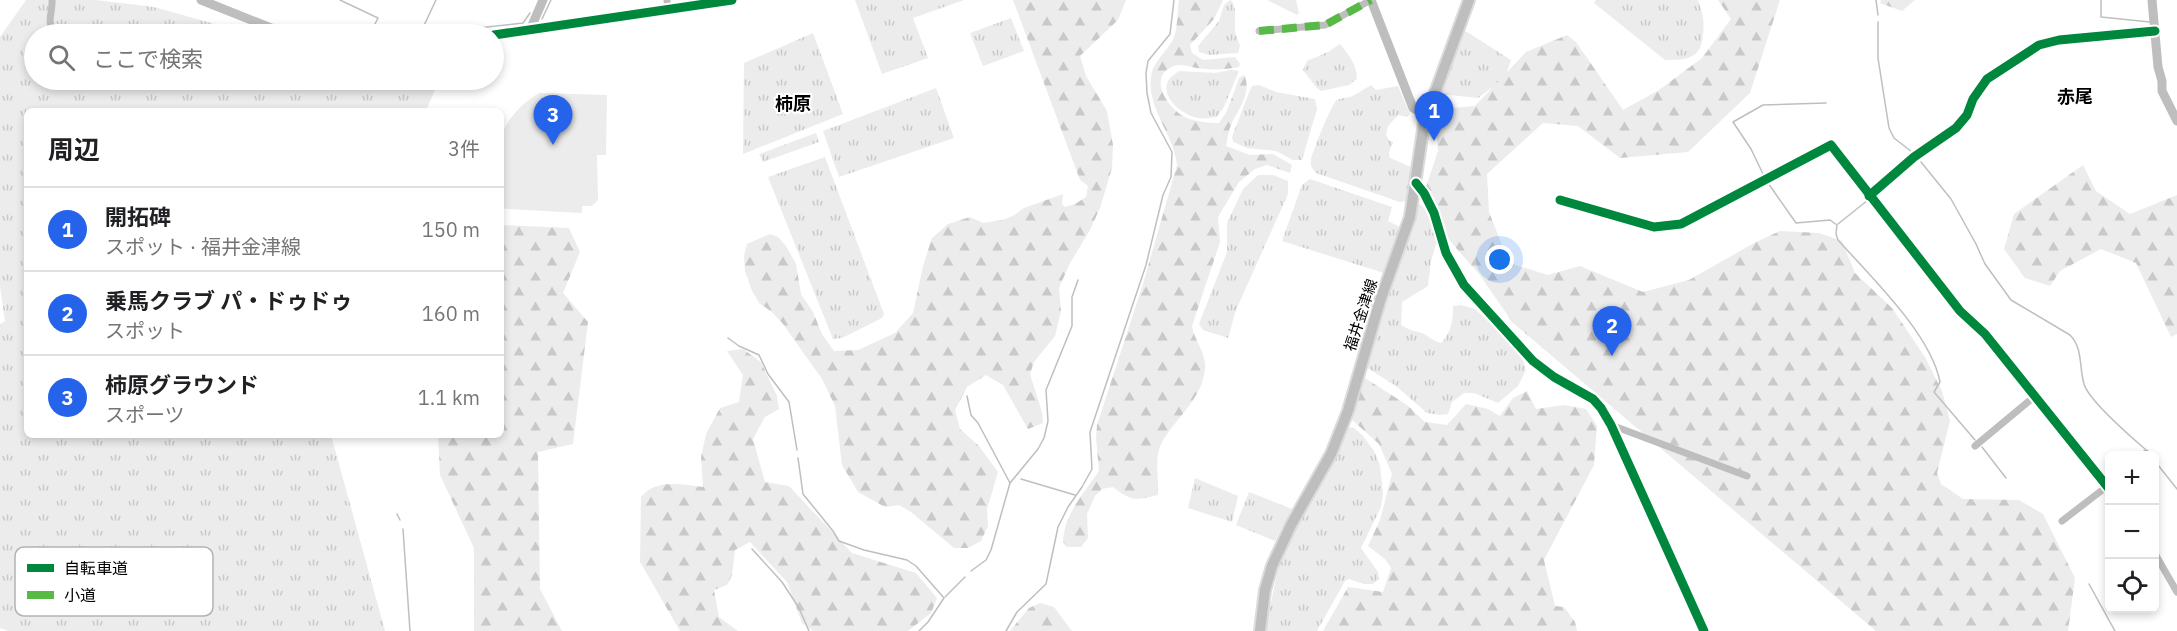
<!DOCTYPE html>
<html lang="ja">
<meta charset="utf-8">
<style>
body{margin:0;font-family:"IBM Plex Sans","Noto Sans JP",sans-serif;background:#f2f2f2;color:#202124}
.controls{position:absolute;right:18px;bottom:18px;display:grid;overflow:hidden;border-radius:9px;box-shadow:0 3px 9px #0003}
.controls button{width:54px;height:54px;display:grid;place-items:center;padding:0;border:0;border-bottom:2px solid #e0e0e0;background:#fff;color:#202124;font:30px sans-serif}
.you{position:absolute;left:1500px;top:260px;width:21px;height:21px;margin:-15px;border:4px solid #fff;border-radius:50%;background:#1a73e8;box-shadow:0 0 0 9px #1a73e833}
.badge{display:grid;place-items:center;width:39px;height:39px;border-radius:50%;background:#2563eb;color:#fff;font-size:20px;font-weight:700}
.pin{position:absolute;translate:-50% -50px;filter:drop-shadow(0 2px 3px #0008)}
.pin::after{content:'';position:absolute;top:32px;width:21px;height:18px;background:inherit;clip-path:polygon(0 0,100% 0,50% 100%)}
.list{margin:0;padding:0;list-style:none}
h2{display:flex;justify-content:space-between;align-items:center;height:78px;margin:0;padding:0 24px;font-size:26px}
h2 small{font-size:20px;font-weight:400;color:#757577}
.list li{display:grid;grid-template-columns:39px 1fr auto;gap:18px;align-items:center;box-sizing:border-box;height:84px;padding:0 24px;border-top:2px solid #e0e0e0}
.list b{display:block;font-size:22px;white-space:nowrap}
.list p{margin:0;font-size:20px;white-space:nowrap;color:#757577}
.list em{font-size:20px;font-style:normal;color:#757577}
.icon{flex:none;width:33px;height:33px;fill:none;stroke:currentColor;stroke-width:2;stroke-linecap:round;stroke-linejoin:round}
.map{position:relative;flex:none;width:2177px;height:631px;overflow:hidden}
.search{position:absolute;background:#fff;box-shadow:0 3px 9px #0003;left:24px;top:24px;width:480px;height:66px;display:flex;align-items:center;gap:15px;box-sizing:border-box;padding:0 21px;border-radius:33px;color:#757577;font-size:22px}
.panel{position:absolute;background:#fff;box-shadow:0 3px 9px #0003;left:24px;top:108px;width:480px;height:330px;border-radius:9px}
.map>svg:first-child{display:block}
.grass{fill:url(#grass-tufts)}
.forest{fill:url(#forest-firs)}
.garden{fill:#ececec}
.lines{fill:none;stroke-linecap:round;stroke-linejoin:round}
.stream{stroke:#bfbfbf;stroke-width:1.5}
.primary-casing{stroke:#dbdbdb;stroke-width:14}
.minor{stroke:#bebebe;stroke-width:7}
.tertiary{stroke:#bebebe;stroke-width:9}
.primary{stroke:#bebebe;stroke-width:10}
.quiet{stroke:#58b947;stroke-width:8;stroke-dasharray:15 8;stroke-linecap:butt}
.cycleway-casing{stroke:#fff;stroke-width:13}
.cycleway{stroke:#00873e;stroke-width:9}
.labels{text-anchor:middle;stroke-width:4.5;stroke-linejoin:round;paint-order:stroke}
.street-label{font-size:15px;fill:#000;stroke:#fff}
.quarter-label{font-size:18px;font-weight:bold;fill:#000;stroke:#fff}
.key{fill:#fff;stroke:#b2b2b2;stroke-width:1.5}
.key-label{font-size:16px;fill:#000}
</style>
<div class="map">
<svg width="2177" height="631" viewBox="0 0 2177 631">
<defs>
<pattern id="grass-tufts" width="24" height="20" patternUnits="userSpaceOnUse" patternTransform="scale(1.5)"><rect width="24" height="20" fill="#ececec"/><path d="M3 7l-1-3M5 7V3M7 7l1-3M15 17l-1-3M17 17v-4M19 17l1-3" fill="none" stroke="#c9c9c9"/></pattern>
<pattern id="forest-firs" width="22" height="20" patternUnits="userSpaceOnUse" patternTransform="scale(1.5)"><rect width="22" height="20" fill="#ececec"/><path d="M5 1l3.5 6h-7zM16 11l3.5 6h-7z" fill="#c9c9c9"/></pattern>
</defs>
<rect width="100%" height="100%" fill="#fff"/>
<g class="grass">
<polygon points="26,0 96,0 154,7 251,34 34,34 34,80 439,80 426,111 27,111 27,435 331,435 385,631 8,631 0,628 0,324 5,321 0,287 0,37"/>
<polygon points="855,0 964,0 913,18 928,58 882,74"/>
<polygon points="1230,0 1232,1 1235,9 1235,32 1240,46 1238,53 1209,55 1199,52 1198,46 1219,21 1224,5"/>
<polygon points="1267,0 1296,0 1299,13 1297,15"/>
<path d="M1596,0H1698C1704,18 1705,23 1702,41C1699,60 1682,60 1665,60L1594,3Z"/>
<polygon points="1011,18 1024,51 983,66 970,33"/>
<polygon points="1464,32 1467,32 1511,60 1505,78 1478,98 1440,94"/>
<polygon points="813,33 843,114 743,154 744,63"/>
<path d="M1340,44C1349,55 1357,65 1357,79L1349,85L1321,91L1316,87L1303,70L1307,61L1328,52Z"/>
<path d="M1231,70L1239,71L1224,107L1217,117C1210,118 1204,119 1198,118C1183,115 1160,98 1168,81C1170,77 1175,74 1179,71L1215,73Z"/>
<polygon points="1259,85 1276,92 1315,99 1317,109 1302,160 1293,160 1276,151 1247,148 1233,142 1232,137 1250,90 1252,86"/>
<path d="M1371,85L1376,90L1398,86L1410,114L1407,117L1398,115L1388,126L1386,135L1389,140L1393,142L1389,153L1390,158L1411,167L1407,201L1400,202L1316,173C1312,168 1310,166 1311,160C1312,152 1332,103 1337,100C1341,98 1346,98 1350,97C1357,94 1364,89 1371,85Z"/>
<polygon points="936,88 954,138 839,177 823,131"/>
<polygon points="816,133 819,142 763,162 759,154"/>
<polygon points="825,157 884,314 882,318 842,338 833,339 768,177"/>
<polygon points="1258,175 1273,175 1288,181 1288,194 1236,310 1228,338 1203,330 1199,324 1227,252 1227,223 1243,189"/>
<polygon points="1310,179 1392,207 1388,221 1400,227 1384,273 1282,241 1302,185"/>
<path d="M1420,204L1430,214L1437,241L1431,261L1428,286L1402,302L1401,325C1412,332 1415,330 1424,334C1430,337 1433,341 1441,343C1451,333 1453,321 1453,306L1461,305L1475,309L1505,337L1523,360L1526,370L1518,386L1498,403L1474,393H1464L1452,402L1448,414L1440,415L1427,413L1396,386L1366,367L1378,322L1416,207Z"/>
<polygon points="1348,427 1354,428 1363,436 1374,451 1380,465 1383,494 1381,507 1361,548 1378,572 1379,579 1373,584 1364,584 1349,579 1345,581 1317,631 1265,631 1280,560 1293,530 1338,453"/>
<polygon points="1195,478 1238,496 1232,522 1188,508"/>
<polygon points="1249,492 1292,509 1275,541 1236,525"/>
</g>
<g class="forest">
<polygon points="1013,0 1126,0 1118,20 1080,56 1086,76 1107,111 1113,145 1112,168 1100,208 1090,230 1070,263 1059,288 1061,311 1055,336 1034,362 1030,374 1042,412 1043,423 1028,429 1003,385 986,375 967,387 955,410 960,429 979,446 998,472 987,509 988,526 981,541 968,548 954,548 911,512 899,505 885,507 858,492 842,465 835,406 822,379 783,324 772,312 759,303 751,288 745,271 744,256 747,244 770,234 778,237 786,246 796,264 801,294 813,312 822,334 834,351 858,350 895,333 913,313 923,266 932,238 948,224 970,217 983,223 1002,220 1013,216 1024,208 1063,194 1062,204 1065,207 1075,204 1086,197 1088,186 1080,180"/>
<path d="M1179,0H1223L1214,19L1190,45L1192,53L1203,60L1235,57L1240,64L1239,67C1225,70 1211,70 1197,68C1190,67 1181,63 1174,66C1146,76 1168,110 1187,118C1197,122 1209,123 1219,123L1227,111L1239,78L1244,75C1254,94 1233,115 1229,131C1228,136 1227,141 1226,146L1250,155L1273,154L1292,165L1290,173L1267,165L1255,169L1239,182L1218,217L1220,242L1192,326C1194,340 1207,354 1205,369C1202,400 1175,418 1161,444C1154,459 1159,479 1158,495C1135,501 1131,501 1113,487L1102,489L1095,496L1087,514L1088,538L1081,547H1067L1063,542C1064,514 1084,493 1099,471L1096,438L1097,425L1143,284L1177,165C1174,134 1147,110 1151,77C1153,60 1168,52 1174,37C1178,26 1177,11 1179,0Z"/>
<polygon points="1718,0 1780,0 1750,93 1688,152 1620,158 1578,126 1543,123 1487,174 1489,212 1509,263 1548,275 1580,266 1643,292 1689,280 1756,242 1780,231 1819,233 1842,241 1855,273 1892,308 1925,357 1942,391 1950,421 1937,473 1941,484 1963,499 2019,500 2043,514 2075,578 2068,631 1876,631 1513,323 1479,274 1449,240 1443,219 1426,187 1438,151 1436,128 1442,109 1475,106 1526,52 1567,35 1576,42 1623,110 1659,90 1702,58 1731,19"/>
<polygon points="1881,0 1915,0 1902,11 1880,3"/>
<polygon points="2083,165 2096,191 2130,214 2177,195 2177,334 2171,337 2136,263 2101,249 2060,271 2050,286 2025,278 2004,249 2014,214"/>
<polygon points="501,225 569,228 580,252 563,293 588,322 573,444 538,452 540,589 562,631 474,631 474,548 440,475 438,435 501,435"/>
<path d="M743,349L761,362L777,396L779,409L765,417L753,439L765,482L789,486L852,553L916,573L937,598L931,613L908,631H813L802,623L787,582L750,542L735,550L732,575L727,585L714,590L719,617L738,631H680L640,562L641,497C657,478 681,485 703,487L701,457L706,434L720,408L739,402L743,375L727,351Z"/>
<polygon points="1365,378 1407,405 1425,422 1447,425 1466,404 1488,409 1500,416 1513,398 1527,391 1536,409 1564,405 1586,409 1597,426 1594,465 1544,560 1555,606 1564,607 1575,622 1577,631 1323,631 1348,587 1383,592 1391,568 1385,559 1368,546 1380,520 1392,474 1379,444 1351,419"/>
<polygon points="1040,603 1054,607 1072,631 1010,631 1029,608"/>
</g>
<path class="garden" d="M539,93L607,95L606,155H597L598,200L592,206H582V213L506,209L501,207C501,191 498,148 502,135C507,118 524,102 539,93Z"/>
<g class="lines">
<g class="stream">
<polyline points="340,0 378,18 370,34"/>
<polyline points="1876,0 1878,15"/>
<polyline points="2101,0 2101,17 2150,22"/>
<polyline points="542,19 551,0"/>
<polyline points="1878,22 1878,58 1889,128 1894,138 1912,152"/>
<polyline points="420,34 436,0"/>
<polyline points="422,34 523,23 530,13"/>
<path d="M1921,162L1951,199L1976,244L1985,264L2011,300L2070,335C2083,348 2079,367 2084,384C2089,401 2130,436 2145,449"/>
<polyline points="1764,176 1751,149 1733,122 1763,105 1826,103"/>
<path d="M1768,183L1796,223L1830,220L1837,225L1836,234L1838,240C1870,276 1931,334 1940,382L1934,392L1975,440"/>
<polyline points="1838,224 1868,200"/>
<polyline points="728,338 739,346 759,355 768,374 789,402 797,450"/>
<polyline points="967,396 971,415 978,423 1010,483 991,550 986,560 971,571"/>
<polyline points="1982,447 2006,478"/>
<polyline points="2150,455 2151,456"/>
<polyline points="798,458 803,494 833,531 839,541 864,550 907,560 916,566 944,598 928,622 919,631"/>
<polyline points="2154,460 2177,489"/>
<polyline points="1021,479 1075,495"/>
<polyline points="1010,483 1038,449 1044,438 1048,421 1046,390 1072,326 1072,297 1078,280"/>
<polyline points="397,514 400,520"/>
<polyline points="403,529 410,631"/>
<polyline points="752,549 782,582 799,608 809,631"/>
<polyline points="2089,584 2115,631"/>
<polyline points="945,597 965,577"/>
<polyline points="1006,631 1017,612 1046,584 1058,527 1068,507 1082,487 1092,469 1090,432 1146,265 1163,195 1171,177 1172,152 1151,113 1147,93 1146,73 1148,61 1170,34 1174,0"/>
</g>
<defs>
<polyline id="primary" points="1260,631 1265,590 1272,566 1291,525 1331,454 1348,411 1380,301 1410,217 1424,123 1469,0"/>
</defs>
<use href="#primary" class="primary-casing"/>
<g class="minor">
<path d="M52,0C53,15 44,23 58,34"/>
<polyline points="667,0 668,9"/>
<polyline points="1259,31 1325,25 1371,0"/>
<polyline points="1416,183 1424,193 1434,213 1446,253 1464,285 1533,361 1554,377 1593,399 1601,408 1611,425 1704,631"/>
<polyline points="1869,196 1914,157 1956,128 1967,115 1973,99 1987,79 2039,45 2059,40 2155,31"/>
<polyline points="1560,200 1654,227 1681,224 1831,145 1960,311 1985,334 2110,490"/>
<polyline points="1611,425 1747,476"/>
<polyline points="1975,446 2035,396"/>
<polyline points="2143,456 2146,453"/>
<polyline points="2062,521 2110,484"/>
<polyline points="2154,552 2177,592"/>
</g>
<g class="tertiary">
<polyline points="201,0 286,34"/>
<polyline points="1371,0 1413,108 1426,115"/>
<polyline points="2152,0 2158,67 2162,81 2162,91 2177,121"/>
<polyline points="530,30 543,0"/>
<polyline points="494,35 732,0"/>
</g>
<use href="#primary" class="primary"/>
<polyline class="quiet" points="1259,31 1325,25 1371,0"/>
<defs>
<g id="cycleway">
<polyline points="494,35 732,0"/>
<polyline points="1416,183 1424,193 1434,213 1446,253 1464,285 1533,361 1554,377 1593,399 1601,408 1611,425 1704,631"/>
<polyline points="1869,196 1914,157 1956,128 1967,115 1973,99 1987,79 2039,45 2059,40 2155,31"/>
<polyline points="1560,200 1654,227 1681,224 1831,145 1960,311 1985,334 2110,490"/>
</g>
</defs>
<use href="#cycleway" class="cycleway-casing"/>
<use href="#cycleway" class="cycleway"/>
</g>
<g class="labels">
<g class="street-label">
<text transform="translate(1361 315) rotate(-72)" y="5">福井金津線</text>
</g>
<g class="quarter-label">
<text x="2075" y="103">赤尾</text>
<text x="793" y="110">柿原</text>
</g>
</g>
<rect x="15" y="547" width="198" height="69" rx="9" class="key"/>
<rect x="27" y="564" width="27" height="8" fill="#00873e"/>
<rect x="27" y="591" width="27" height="8" fill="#58b947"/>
<g class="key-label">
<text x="64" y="574">自転車道</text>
<text x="64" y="601">小道</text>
</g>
</svg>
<div class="controls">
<button>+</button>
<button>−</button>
<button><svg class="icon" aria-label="locate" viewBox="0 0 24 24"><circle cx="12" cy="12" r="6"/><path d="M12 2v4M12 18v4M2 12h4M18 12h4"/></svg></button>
</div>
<div class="you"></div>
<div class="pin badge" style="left:1434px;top:141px">1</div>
<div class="pin badge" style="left:1612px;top:356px">2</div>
<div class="pin badge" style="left:553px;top:145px">3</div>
<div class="search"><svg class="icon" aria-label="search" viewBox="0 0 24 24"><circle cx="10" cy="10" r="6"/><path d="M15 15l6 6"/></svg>ここで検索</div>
<section class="panel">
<h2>周辺<small>3件</small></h2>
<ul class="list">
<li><span class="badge">1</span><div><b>開拓碑</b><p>スポット · 福井金津線</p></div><em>150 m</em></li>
<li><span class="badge">2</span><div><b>乗馬クラブ パ・ドゥドゥ</b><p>スポット</p></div><em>160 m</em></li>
<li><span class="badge">3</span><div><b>柿原グラウンド</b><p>スポーツ</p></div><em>1.1 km</em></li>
</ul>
</section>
</div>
